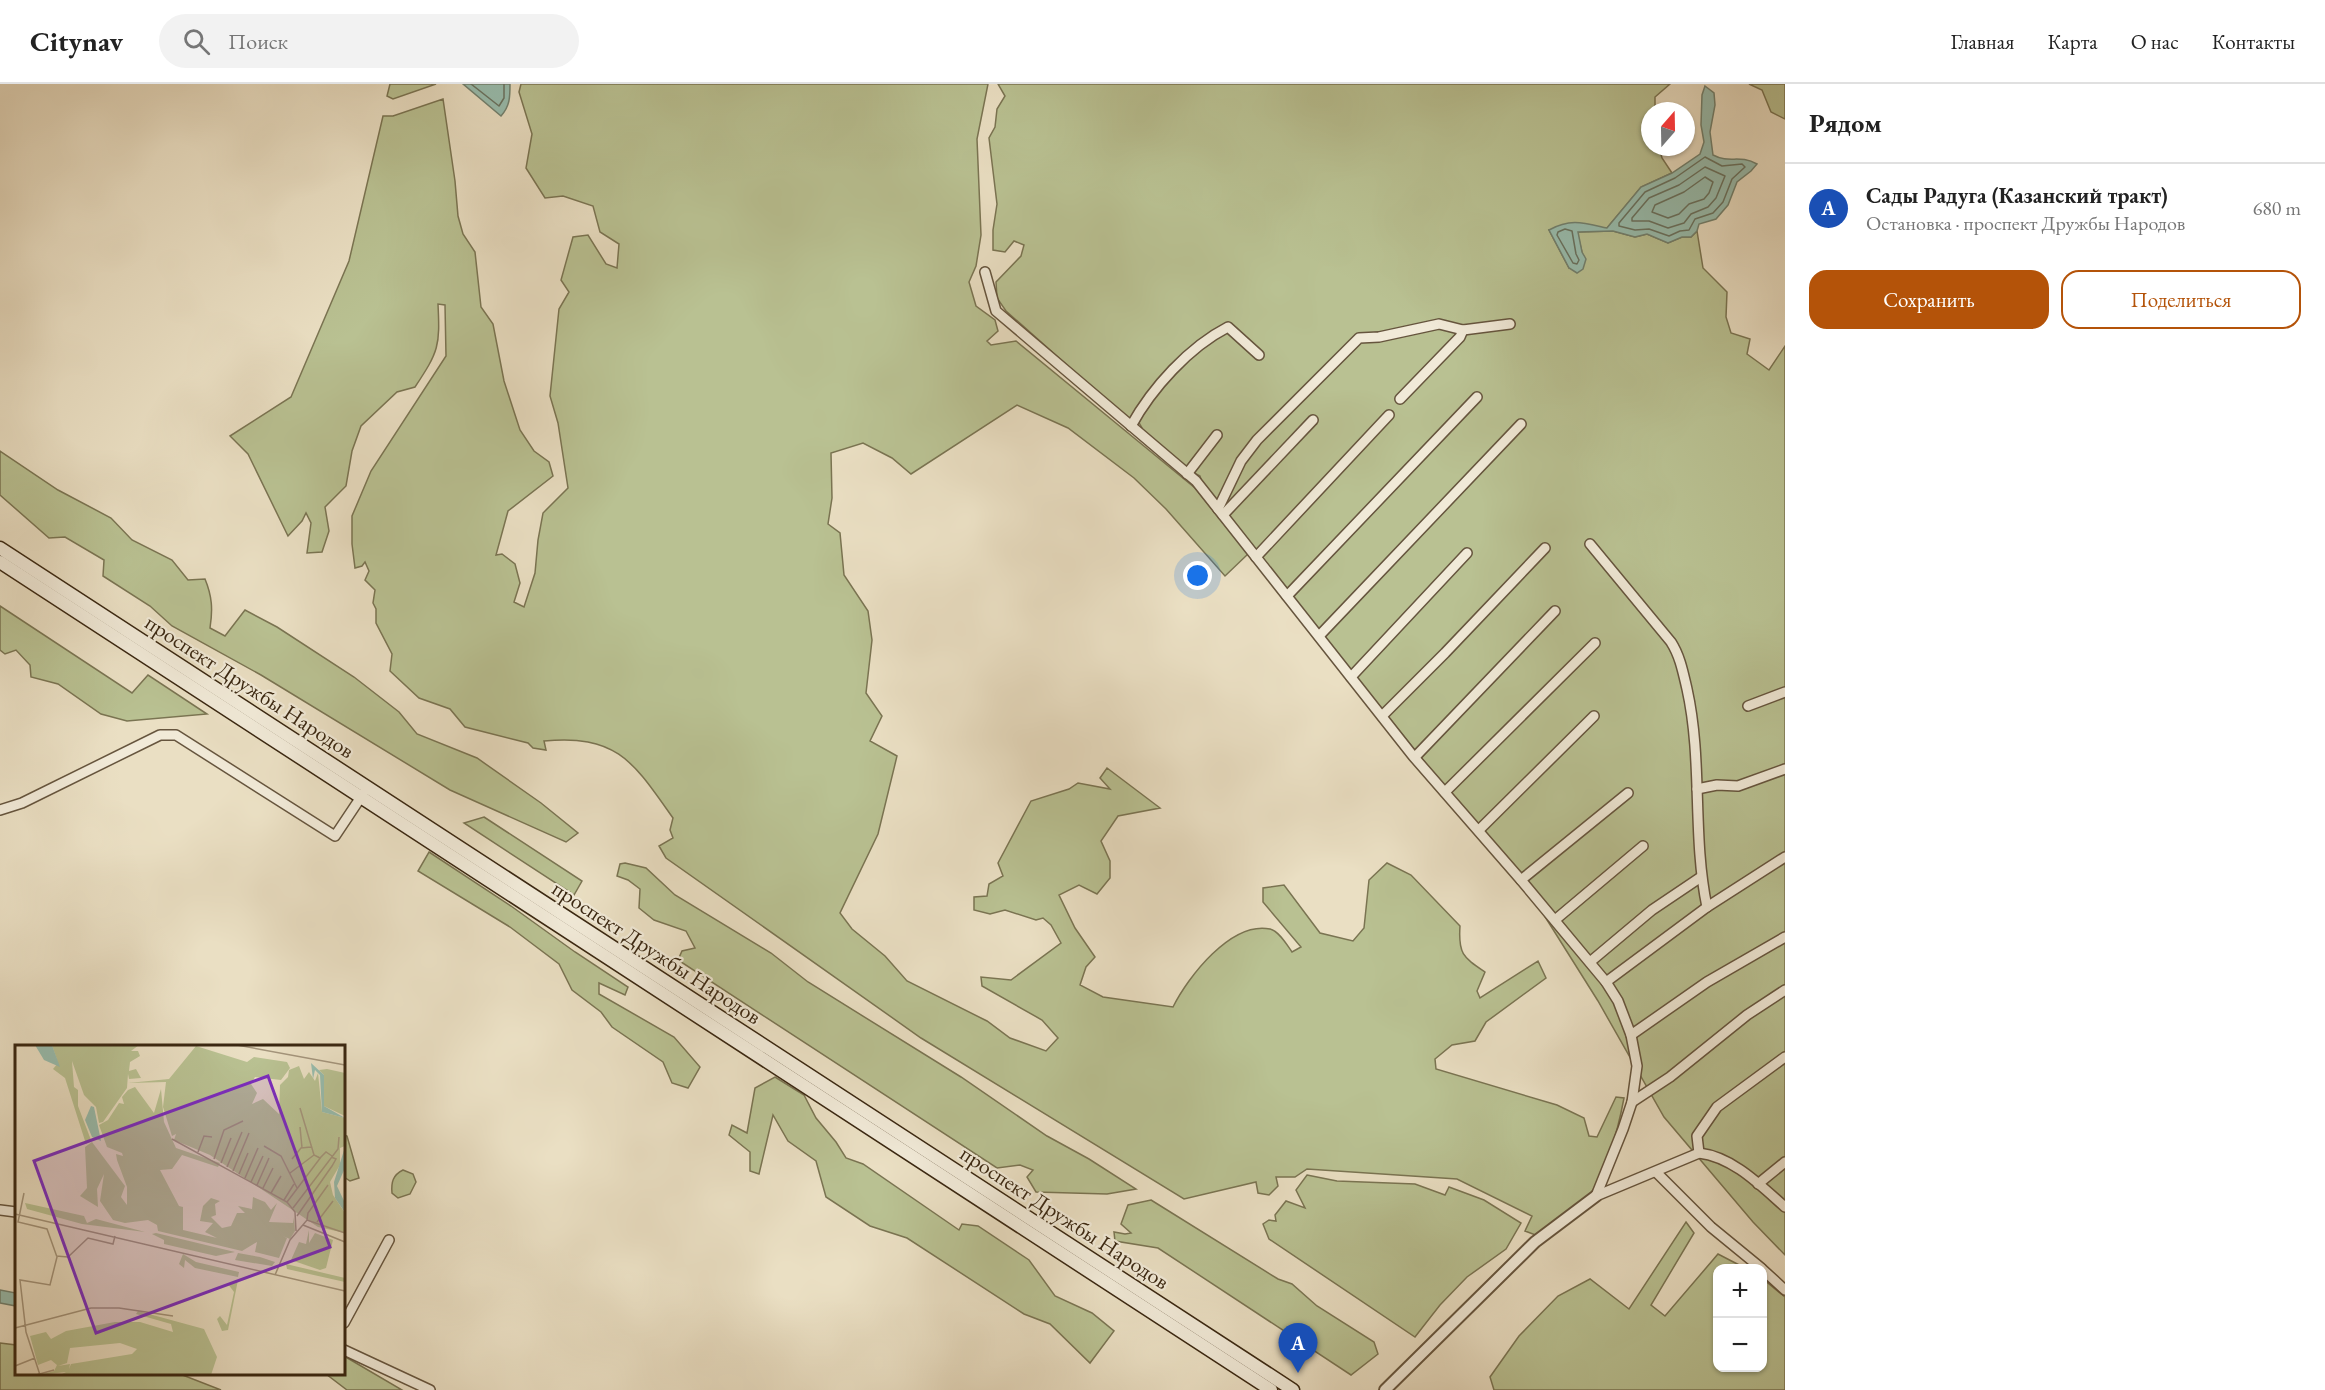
<!DOCTYPE html>
<html lang="ru">
<meta charset="utf-8">
<style>
body{margin:0;font-family:"EB Garamond",serif;background:#f2f2f2;color:#222}
.controls{position:absolute;right:18px;bottom:18px;display:grid;overflow:hidden;border-radius:12px;box-shadow:0 2px 4px #0004}
.controls button{width:54px;height:54px;display:grid;place-items:center;padding:0;border:0;border-bottom:2px solid #e0e0e0;background:#fff;color:#222;font:30px sans-serif}
.compass{position:absolute;left:1641px;top:18px;width:54px;height:54px;border-radius:50%;background:#fff;box-shadow:0 2px 4px #0004;rotate:20deg}
.you{position:absolute;left:1198px;top:492px;width:21px;height:21px;margin:-15px;border:4px solid #fff;border-radius:50%;background:#1a73e8;box-shadow:0 0 0 9px #1a73e833}
.badge{display:grid;place-items:center;width:39px;height:39px;border-radius:50%;background:#b45309;color:#fff;font-size:20px;font-weight:700}
.pin{position:absolute;translate:-50% -50px;filter:drop-shadow(0 2px 3px #0008)}
.pin::after{content:'';position:absolute;top:32px;width:21px;height:18px;background:inherit;clip-path:polygon(0 0,100% 0,50% 100%)}
.list{margin:0;padding:0;list-style:none}
h2{display:flex;justify-content:space-between;align-items:center;height:78px;margin:0;padding:0 24px;font-size:26px}
h2 small{font-size:20px;font-weight:400;color:#767676}
.list li{display:grid;grid-template-columns:39px 1fr auto;gap:18px;align-items:center;box-sizing:border-box;height:90px;padding:0 24px;border-top:2px solid #e0e0e0}
.list b{display:block;font-size:22px;white-space:nowrap}
.list p{margin:0;font-size:20px;white-space:nowrap;color:#767676}
.list em{font-size:20px;font-style:normal;color:#767676}
.actions{display:flex;gap:12px;padding:18px 24px}
.actions a{flex:1;padding:14px 0;border:2px solid #b45309;border-radius:18px;text-align:center;font-size:21px;color:#b45309}
.actions .main{background:#b45309;color:#fff}
.icon{flex:none;width:33px;height:33px;fill:none;stroke:currentColor;stroke-width:2;stroke-linecap:round;stroke-linejoin:round}
.map{position:relative;flex:none;width:1785px;height:1306px;overflow:hidden}
header{display:flex;align-items:center;gap:36px;box-sizing:border-box;height:84px;padding:0 30px;background:#fff;border-bottom:2px solid #e0e0e0}
header strong{font-size:28px}
nav{display:flex;gap:33px;margin-inline-start:auto;font-size:21px}
.search{width:420px;height:54px;background:#f2f2f2;display:flex;align-items:center;gap:15px;box-sizing:border-box;padding:0 21px;border-radius:33px;color:#767676;font-size:22px}
main{display:flex}
aside{flex:1;background:#fff}
.map>svg:first-child{display:block}
.green{fill:#b9c192;stroke:#7a7452;stroke-width:1.5}
.water{fill:#98bdae;stroke:#72816f;stroke-width:1.5}
.lines{fill:none;stroke-linecap:round;stroke-linejoin:round}
.shore{stroke:#697260;stroke-width:1.5}
.minor-casing{stroke:#66553e;stroke-width:12}
.tertiary-casing{stroke:#66553e;stroke-width:14}
.secondary-casing{stroke:#3a2711;stroke-width:15}
.minor{stroke:#f1ead8;stroke-width:9}
.tertiary{stroke:#f1ead8;stroke-width:10}
.secondary{stroke:#f1ead8;stroke-width:12}
.labels{text-anchor:middle;stroke-width:4.5;stroke-linejoin:round;paint-order:stroke}
.street-label{font-size:22px;fill:#3a2711;stroke:#f1ead8}
.inset-road{fill:none;stroke:#a4957c;stroke-width:1.5}
.view{fill:#7b2cbf;fill-opacity:0.15;stroke:#7b2cbf;stroke-width:3}
.inset-edge{fill:none;stroke:#3a2711;stroke-width:3}
</style>
<header>
<strong>Citynav</strong>
<div class="search"><svg class="icon" aria-label="search" viewBox="0 0 24 24"><circle cx="10" cy="10" r="6"/><path d="M15 15l6 6"/></svg>Поиск</div>
<nav><a>Главная</a><a>Карта</a><a>О нас</a><a>Контакты</a></nav>
</header>
<main>
<div class="map">
<svg width="1785" height="1306" viewBox="0 0 1785 1306">
<rect width="100%" height="100%" fill="#eadfc3"/>
<filter id="stains"><feTurbulence type="fractalNoise" baseFrequency=".00333" numOctaves="4"/><feColorMatrix values="0 0 0 0 .2 0 0 0 0 .09 0 0 0 0 .02 0 0 0 .5 -.17"/></filter>
<radialGradient id="worn" r=".72"><stop offset=".6" stop-color="#630" stop-opacity="0"/><stop offset="1" stop-color="#630" stop-opacity=".3"/></radialGradient>
<g class="green">
<polygon points="390,0 436,0 393,15 387,12"/>
<path d="M521,0H988L977,55L981,151L976,182L969,198L976,222L995,236L998,247L987,257L991,261L1016,257L1195,404L1248,470L1225,492L1166,425L1134,394L1068,344L1017,321L911,390L892,374L863,359L831,369L832,414L828,440L840,449L844,491L868,527L872,556L866,609L882,632L870,657L897,672L878,750L840,829L852,845L885,872L907,897L987,937L1010,954L1046,967L1058,954L1042,936L982,902L981,893L1011,896L1061,859L1051,841L1043,834L1036,836L1005,826L990,830L974,826V813L987,812L989,800L1003,792L998,779L1031,717L1069,705L1078,699L1110,705L1100,694L1107,684L1160,724L1118,732L1101,757L1110,777V794L1097,810L1079,801L1059,811L1075,844L1095,873L1086,883L1080,901L1103,913L1173,923C1188,893 1231,837 1270,845C1279,847 1287,861 1292,868L1301,863L1263,818V804L1284,801L1320,849L1353,857L1364,844L1369,796L1387,779L1411,791L1460,842C1458,870 1463,873 1485,888L1477,907L1480,914L1538,877L1546,894L1486,938L1475,957L1452,961L1435,975L1436,985L1557,1021L1584,1034L1589,1052L1597,1053L1616,1013L1624,1014C1618,1046 1608,1083 1590,1111C1582,1123 1551,1142 1538,1152L1525,1147L1532,1132L1457,1095L1307,1085L1295,1093H1276L1278,1102L1269,1111L1258,1109L1256,1098L1184,1115L921,954L666,774L659,762L673,754L670,746L673,734C634,679 618,650 544,657L546,666L533,664L528,659L465,643L450,625L419,614L390,587L392,570L376,539V525L373,519L375,506L365,496L369,487L365,478L362,482L355,484L352,460V432L371,387L446,272L445,221L438,220C440,262 439,267 415,303L397,308L361,342L352,367L346,402L325,423L329,447L322,468L307,469L311,439L306,429L302,437L288,452L248,370L230,352L291,313L349,177L383,32H393L443,15L455,97L458,132L463,150L475,168L481,223L493,240L504,297L520,346L534,367L549,378L553,392L508,427L496,471L502,470L515,480L520,499L514,518L524,523L535,489L538,456L543,429L568,404L558,339L550,312L559,225L569,208L561,196L573,153L588,151L606,180L617,184L619,160L600,148L593,122L563,112L545,114L526,84L532,50L519,8Z"/>
<polygon points="998,0 1670,0 1655,13 1655,27 1650,27 1650,63 1659,63 1662,74 1672,89 1641,103 1607,144 1549,146 1569,184 1582,168 1577,148 1613,147 1635,153 1647,150 1668,159 1682,153 1691,153 1697,147 1703,184 1727,208 1726,233 1731,249 1750,255 1747,270 1769,286 1785,262 1785,1171 1753,1138 1664,1033 1598,917 1532,812 1203,402 1200,392 1185,384 1142,347 1142,344 1138,337 1130,337 1006,227 997,214 996,198 1021,172 1024,161 1014,157 1005,168 993,166 993,146 997,120 989,54 995,43 997,25 1005,12"/>
<polygon points="1749,0 1785,0 1785,35 1771,28 1762,6"/>
<path d="M0,367L58,406L111,434L132,456L172,476L188,496L205,495C212,512 213,525 210,544L225,552L245,526L277,543L354,593L399,628L417,650L477,674L541,719L578,749L566,758L450,706L261,591L172,542L150,522L103,492L104,476L65,453L49,454L0,411Z"/>
<polygon points="0,522 132,609 148,591 207,630 127,637 101,630 58,600 31,593 30,581 16,566 5,570 0,566"/>
<polygon points="484,733 582,797 574,811 464,739"/>
<polygon points="429,768 511,822 575,868 628,903 625,911 599,899 599,910 674,953 700,983 688,1004 672,999 663,978 612,943 601,928 572,906 559,880 510,843 418,787"/>
<polygon points="625,779 646,784 675,811 771,869 808,898 961,993 1047,1052 1089,1075 1136,1105 1107,1110 1036,1108 1027,1093 1033,1086 1020,1081 997,1084 678,876 682,867 695,864 686,847 654,836 639,824 640,805 628,796 617,792 620,780"/>
<polygon points="775,993 804,1011 816,1034 836,1058 846,1074 863,1080 959,1146 962,1140 978,1142 1029,1176 1055,1212 1092,1229 1114,1247 1090,1279 1050,1240 1024,1230 907,1154 870,1142 826,1113 816,1077 788,1057 773,1031 759,1090 750,1087 750,1068 729,1051 732,1041 747,1049 755,1004"/>
<polygon points="344,1051 347,1052 359,1094 350,1097 344,1093"/>
<path d="M403,1086L413,1090L416,1098L410,1110L398,1114L392,1109C391,1098 393,1091 403,1086Z"/>
<polygon points="1307,1091 1337,1097 1415,1100 1445,1111 1449,1103 1484,1116 1521,1139 1506,1165 1467,1193 1440,1221 1415,1253 1269,1155 1263,1140 1269,1136 1276,1137 1275,1131 1286,1117 1305,1124 1296,1106"/>
<polygon points="1151,1116 1278,1195 1292,1200 1317,1222 1374,1258 1378,1270 1351,1291 1158,1164 1115,1157 1114,1148 1125,1150 1131,1149 1121,1140 1128,1121"/>
<polygon points="1686,1138 1694,1149 1651,1221 1665,1232 1718,1170 1745,1184 1718,1184 1718,1284 1762,1284 1763,1195 1785,1213 1785,1306 1494,1306 1490,1293 1519,1252 1558,1212 1590,1195 1629,1225"/>
<polygon points="0,1259 16,1261 16,1290 180,1290 221,1306 0,1306"/>
<polygon points="344,1272 402,1306 347,1306 326,1290 344,1290"/>
</g>
<g class="water">
<path d="M463,0H510C510,13 510,22 501,32Z"/>
<path d="M1705,2L1714,9L1715,21L1710,48L1713,71C1730,80 1739,70 1757,80L1751,87L1737,98L1728,121L1716,135L1699,140L1697,147L1691,153H1682L1668,159L1647,150L1635,153L1613,147L1578,148L1582,168L1586,175L1583,185L1577,189L1569,184L1549,146C1571,134 1584,139 1607,144L1641,103L1672,89L1700,70L1704,58L1701,41L1702,11Z"/>
<polygon points="0,1206 16,1209 16,1222 0,1219"/>
</g>
<g class="lines">
<g class="shore">
<polyline points="471,0 499,22 504,14 504,0"/>
<polygon points="1705,73 1722,82 1742,80 1745,83 1732,95 1723,118 1713,129 1695,135 1689,146 1680,147 1669,152 1649,145 1635,146 1619,142 1619,139 1645,108 1675,94"/>
<polygon points="1705,83 1725,92 1716,114 1708,123 1691,130 1684,139 1668,144 1649,137 1632,137 1632,134 1649,114 1679,101"/>
<polygon points="1705,93 1713,98 1709,109 1704,115 1689,120 1679,130 1668,134 1652,128 1655,121 1684,108"/>
<polygon points="1565,145 1572,147 1576,170 1579,176 1577,180 1573,179 1557,151 1558,148"/>
</g>
<defs>
<g id="minor">
<polyline points="985,188 996,227 1196,397 1413,672 1521,796 1606,898 1618,917 1631,951 1637,982 1632,1018 1623,1045 1596,1112"/>
<polyline points="1400,315 1460,253 1463,246"/>
<path d="M1131,342C1152,304 1189,263 1228,243L1259,271"/>
<polyline points="1187,390 1217,351"/>
<polyline points="1218,425 1241,377 1257,356 1359,254 1379,253 1439,240 1463,246 1510,240"/>
<polyline points="1223,431 1313,336"/>
<path d="M1590,460L1671,558C1680,572 1683,588 1687,605C1703,677 1692,751 1707,823"/>
<polyline points="1256,473 1389,331"/>
<polyline points="1287,512 1477,313"/>
<polyline points="1319,552 1521,340"/>
<polyline points="1351,593 1467,469"/>
<polyline points="1748,622 1785,608"/>
<polyline points="1382,632 1445,569 1545,464"/>
<polyline points="1415,673 1555,527"/>
<polyline points="1697,705 1717,701 1738,702 1785,685"/>
<polyline points="1445,708 1595,559"/>
<polyline points="0,726 22,719 160,651 176,651 335,752 363,710"/>
<polyline points="1479,746 1594,632"/>
<polyline points="1521,796 1628,709"/>
<polyline points="1555,836 1643,762"/>
<polyline points="1590,878 1652,826 1701,793"/>
<polyline points="1606,898 1707,823 1785,773"/>
<polyline points="1631,951 1707,898 1785,853"/>
<polyline points="1632,1018 1670,993 1747,931 1785,906"/>
<polyline points="1699,1069 1697,1052 1717,1023 1785,973"/>
<polyline points="1656,1088 1711,1143 1761,1184"/>
<polyline points="1758,1100 1785,1078"/>
<path d="M1596,1112L1699,1069C1733,1073 1760,1101 1785,1123"/>
<polyline points="0,1126 16,1128"/>
<polyline points="1762,1185 1785,1206"/>
<polyline points="344,1239 389,1156"/>
<polyline points="344,1266 430,1306"/>
</g>
<polyline id="tertiary" points="1385,1306 1535,1158 1596,1112"/>
<g id="secondary">
<polyline points="0,464 1293,1306"/>
<polyline points="0,478 1271,1306"/>
</g>
</defs>
<use href="#minor" class="minor-casing"/>
<use href="#tertiary" class="tertiary-casing"/>
<use href="#secondary" class="secondary-casing"/>
<use href="#minor" class="minor"/>
<use href="#tertiary" class="tertiary"/>
<use href="#secondary" class="secondary"/>
</g>
<g class="labels">
<g class="street-label">
<text transform="translate(250 602) rotate(33)" y="8">проспект Дружбы Народов</text>
<text transform="translate(657 868) rotate(33)" y="8">проспект Дружбы Народов</text>
<text transform="translate(1065 1133) rotate(33)" y="8">проспект Дружбы Народов</text>
</g>
</g>
<g transform="translate(15 961)">
<rect width="330" height="330" fill="#eadfc3"/>
<path d="M37,0H124L116,6H123L125,11L115,17L114,26L121,24L126,33L114,34L113,29L112,43L88,77L84,78L81,62L69,50L57,16L59,42L63,45V61L76,95L71,99L50,33L38,24L43,18ZM181,1L232,17L239,12L272,17L275,23L266,35L240,32L236,39L242,48L237,59L248,54L264,69L265,40L273,32L274,25L284,21L289,34L294,27L300,36L303,28L307,67L330,73V101L325,103V120L315,137L318,150L330,168V188L303,182L195,110L159,95L161,89L157,91L148,62L151,37L113,38L154,34ZM312,24L330,28V71L309,61V30L304,25ZM120,42L139,68L146,44L149,77L161,103L205,118L203,122L167,110L157,124L145,125L164,161L168,162V185L202,193L190,187L198,178L185,176L188,161L196,153L205,156L200,159L201,170L196,172L207,183L216,181L222,168H230L223,161L237,164L238,152L250,157L256,165L262,158L254,177L278,178L279,172L280,186L275,194L268,191L272,193L264,213L240,207L242,197L227,206L143,186L142,180L133,175L110,178L98,175L85,156L89,129L82,144L83,162L65,151L72,143L70,102L77,97L110,141L106,152L112,160V142L102,115L101,109L108,111L107,108L92,102L84,80L93,75L104,58L109,59L107,52L113,45ZM10,158L69,171L72,178L81,174L130,187L67,179L12,164ZM294,185V198L300,188L318,195L311,223L305,225L276,215L284,197L291,199ZM137,189L141,188L220,207L201,211L149,199V195ZM223,208L245,212L260,217L257,221L220,215ZM168,209L181,217L224,227L223,232L180,223L170,215L169,223L164,219ZM271,219L330,233V237L272,224ZM223,235L213,285L207,286L202,274L205,271L212,280L219,247L213,239ZM123,266L189,284L202,312L196,330H45L51,327L25,330L39,326L42,320L36,315L23,320L15,291L31,287L36,294L51,286L100,277H125L158,287L156,279L121,269ZM105,298L122,304L117,309L56,319L54,324L55,319L43,321L52,318L55,303Z" fill="#b9c192" fill-rule="evenodd"/>
<path d="M20,0H37L45,22L29,15ZM296,18L309,30V61L330,73L307,67L305,30L300,25L298,34ZM76,61L79,62L86,96L77,92L70,75ZM330,102V123L322,141L330,158L329,166L320,153L319,137Z" fill="#98bdae"/>
<path class="inset-road" d="M222,0L330,20M285,63L299,110L305,113M285,82L287,103M157,94L272,157L280,167L281,186M249,101L266,111L282,143M183,107L189,91L197,92M199,114L209,85L228,76M277,114L286,103L296,102M206,118L216,93M212,122L227,87M218,126L234,88M275,128L299,110M224,129L233,108M230,133L243,103M236,137L248,111M242,140L254,113M248,143L258,123M9,148L3,177L32,184L42,212L35,240L5,235L11,287L25,330M256,148L266,131M269,155L279,139M272,157L306,112L311,107L317,111M278,163L323,104L324,92M0,169L330,246M282,171L317,121L321,114L316,112M292,175L293,168L313,140M302,177L318,156M288,180L330,197M41,211L53,212L73,193L98,199L100,191M260,230L275,195L292,175L330,188M0,283L76,263H104L158,271M0,321L20,313M21,330L39,325"/>
<path class="view" d="M253,31L315,202L81,288L19,116Z"/>
<rect width="330" height="330" class="inset-edge"/>
</g>
<rect width="100%" height="100%" filter="url(#stains)"/>
<rect width="100%" height="100%" fill="url(#worn)"/>
</svg>
<div class="controls">
<button>+</button>
<button>−</button>
</div>
<svg class="compass" viewBox="-18 -18 36 36"><path d="M0-13l5 13h-10z" fill="#e53935"/><path d="M0 13l5-13h-10z" fill="#767676"/></svg>
<div class="you"></div>
<div class="pin badge" style="left:1298px;top:1289px;background:#1a4fb4">A</div>
</div>
<aside>
<h2>Рядом<small></small></h2>
<ul class="list">
<li><span class="badge" style="background:#1a4fb4">A</span><div><b>Сады Радуга (Казанский тракт)</b><p>Остановка · проспект Дружбы Народов</p></div><em>680 m</em></li>
</ul>
<div class="actions"><a class="main">Сохранить</a><a>Поделиться</a></div>
</aside>
</main>
